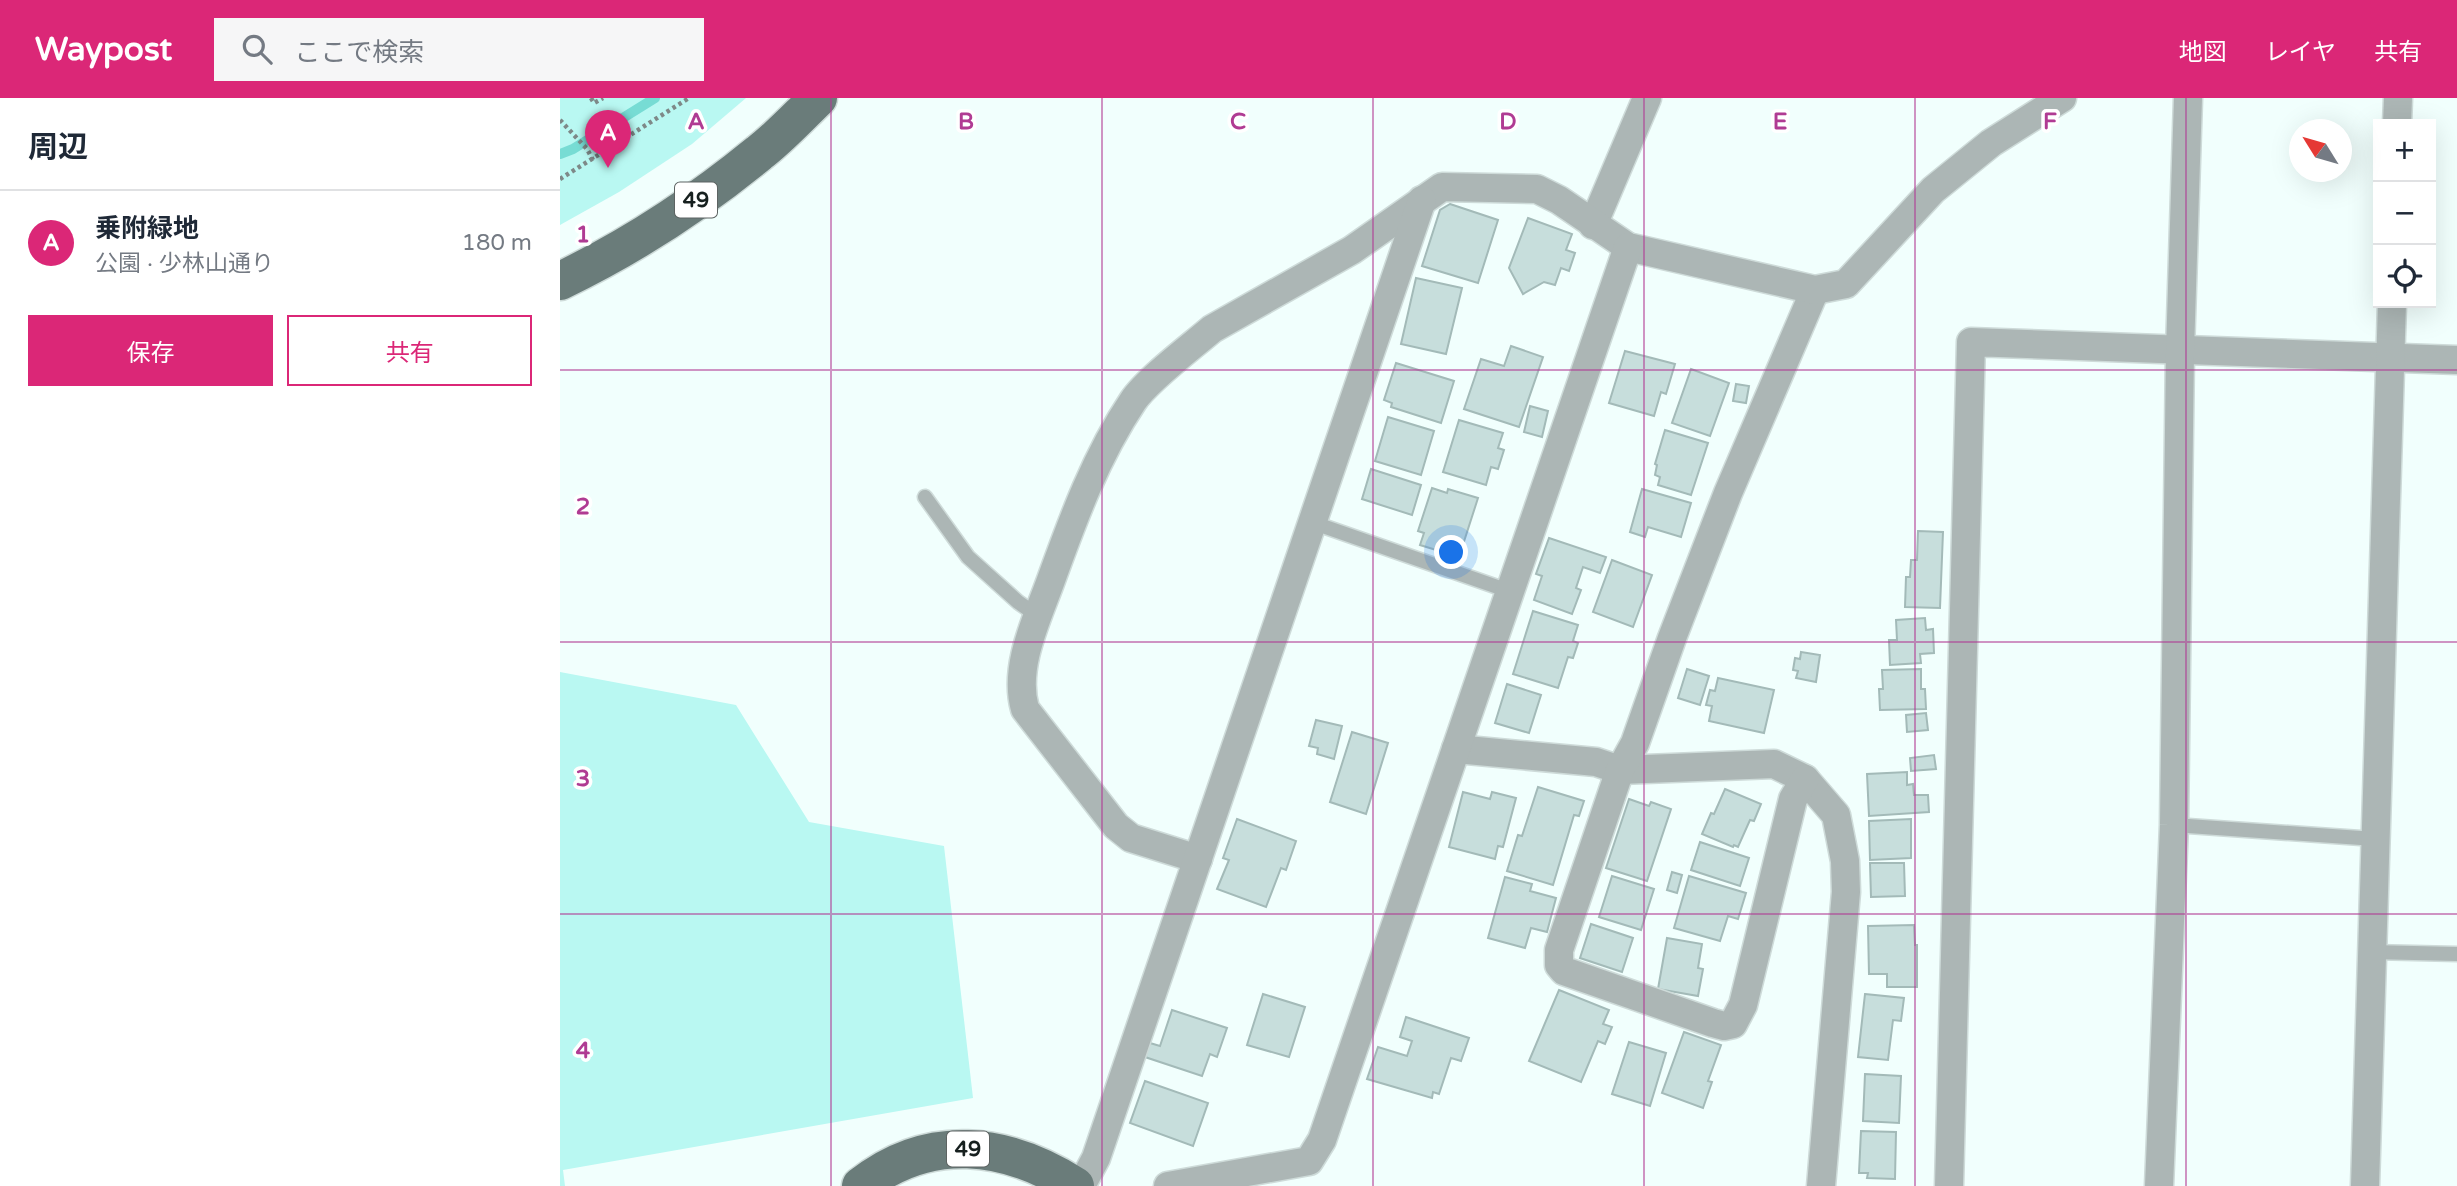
<!DOCTYPE html>
<html lang="ja">
<meta charset="utf-8">
<style>
body{margin:0;font-family:"Varela Round","Noto Sans JP",sans-serif;background:#f6f6f7;color:#1f2937}
.controls{position:absolute;right:21px;top:21px;display:grid;overflow:hidden;border-radius:0px;box-shadow:0 7px 28px #0002}
.controls button{width:63px;height:63px;display:grid;place-items:center;padding:0;border:0;border-bottom:2px solid #e0e1e3;background:#fff;color:#1f2937;font:35px sans-serif}
.compass{position:absolute;left:1729px;top:21px;width:63px;height:63px;border-radius:50%;background:#fff;box-shadow:0 7px 28px #0002;rotate:307deg}
.you{position:absolute;left:892px;top:455px;width:24px;height:24px;margin:-18px;border:5px solid #fff;border-radius:50%;background:#1a73e8;box-shadow:0 0 0 10px #1a73e833}
.badge{display:grid;place-items:center;width:46px;height:46px;border-radius:50%;background:#db2777;color:#fff;font-size:23px;font-weight:700}
.pin{position:absolute;translate:-50% -58px;filter:drop-shadow(0 2px 4px #0008)}
.pin::after{content:'';position:absolute;top:37px;width:24px;height:21px;background:inherit;clip-path:polygon(0 0,100% 0,50% 100%)}
.list{margin:0;padding:0;list-style:none}
h2{display:flex;justify-content:space-between;align-items:center;height:91px;margin:0;padding:0 28px;font-size:30px}
h2 small{font-size:23px;font-weight:400;color:#747a83}
.list li{display:grid;grid-template-columns:46px 1fr auto;gap:21px;align-items:center;box-sizing:border-box;height:105px;padding:0 28px;border-top:2px solid #e0e1e3}
.list b{display:block;font-size:26px;white-space:nowrap}
.list p{margin:0;font-size:23px;white-space:nowrap;color:#747a83}
.list em{font-size:23px;font-style:normal;color:#747a83}
.actions{display:flex;gap:14px;padding:21px 28px}
.actions a{flex:1;padding:16px 0;border:2px solid #db2777;border-radius:0px;text-align:center;font-size:24px;color:#db2777}
.actions .main{background:#db2777;color:#fff}
.icon{flex:none;width:38px;height:38px;fill:none;stroke:currentColor;stroke-width:2;stroke-linecap:round;stroke-linejoin:round}
.map{position:relative;flex:none;width:1897px;height:1088px;overflow:hidden}
header{display:flex;align-items:center;gap:42px;box-sizing:border-box;height:98px;padding:0 35px;background:#db2777;color:#fff}
header strong{font-size:33px}
nav{display:flex;gap:38px;margin-inline-start:auto;font-size:24px}
.search{width:490px;height:63px;background:#f6f6f7;display:flex;align-items:center;gap:18px;box-sizing:border-box;padding:0 24px;border-radius:0px;color:#747a83;font-size:26px}
main{display:flex}
aside{flex:1;background:#fff}
.map>svg:first-child{display:block}
.green{fill:#b9f8f2}
.lines{fill:none;stroke-linecap:round;stroke-linejoin:round}
.stream{stroke:#77dcd4;stroke-width:10}
.building{fill:#c7dedc;stroke:#a3bab8;stroke-width:2}
.lane-casing{stroke:#cedbd9;stroke-width:17}
.street-casing{stroke:#cedbd9;stroke-width:31}
.primary-casing{stroke:#cedbd9;stroke-width:41}
.path{stroke:#7e8988;stroke-width:4.5;stroke-dasharray:3.5 3.5;stroke-linecap:butt}
.lane{stroke:#acb6b5;stroke-width:14}
.street{stroke:#acb6b5;stroke-width:28}
.primary{stroke:#6a7c7a;stroke-width:38}
.grid{fill:none;stroke:#b03b93;stroke-width:2;stroke-opacity:0.55}
.labels{text-anchor:middle;stroke-width:7;stroke-linejoin:round;paint-order:stroke}
.shield{fill:#fff;stroke:#5d6362;stroke-width:2}
.shield-label{font-size:21px;font-weight:bold;fill:#17201f}
.grid-label{font-size:23px;text-anchor:middle;font-weight:bold;fill:#b03b93;stroke:#fff;stroke-width:7;stroke-linejoin:round;paint-order:stroke}
</style>
<header>
<strong>Waypost</strong>
<div class="search"><svg class="icon" aria-label="search" viewBox="0 0 24 24"><circle cx="10" cy="10" r="6"/><path d="M15 15l6 6"/></svg>ここで検索</div>
<nav><a>地図</a><a>レイヤ</a><a>共有</a></nav>
</header>
<main>
<aside>
<h2>周辺<small></small></h2>
<ul class="list">
<li><span class="badge">A</span><div><b>乗附緑地</b><p>公園 · 少林山通り</p></div><em>180 m</em></li>
</ul>
<div class="actions"><a class="main">保存</a><a>共有</a></div>
</aside>
<div class="map">
<svg width="1897" height="1088" viewBox="0 0 1897 1088">
<rect width="100%" height="100%" fill="#f1fffd"/>
<g class="green">
<polygon points="0,0 186,0 132,46 59,94 0,127"/>
<polygon points="0,574 176,607 249,724 384,748 413,1000 3,1072 5,1088 0,1088"/>
</g>
<g class="lines">
<polyline class="stream" points="0,56 13,51 95,0"/>
</g>
<g class="building">
<polygon points="890,106 938,122 918,185 862,168 880,112"/>
<polygon points="968,120 1012,136 1006,152 1015,155 1009,173 1001,170 995,187 984,184 963,196 949,170"/>
<polygon points="856,180 902,190 886,256 841,246"/>
<polygon points="951,248 983,259 959,329 904,311 921,261 944,268"/>
<polygon points="1065,253 1115,266 1106,296 1101,294 1094,318 1049,305"/>
<polygon points="836,265 894,283 881,325 831,309 832,305 824,302"/>
<polygon points="1131,271 1169,285 1150,338 1112,325"/>
<polygon points="1176,286 1189,288 1186,305 1173,303"/>
<polygon points="970,308 988,313 982,339 964,334"/>
<polygon points="828,319 874,333 861,377 815,363"/>
<polygon points="899,322 943,335 938,350 944,352 938,371 931,369 926,387 883,374"/>
<polygon points="1105,332 1148,345 1131,397 1098,387 1100,379 1095,377 1097,367 1095,366"/>
<polygon points="811,371 861,387 852,417 802,401"/>
<polygon points="872,390 887,395 888,391 918,400 899,459 860,447 864,435 858,433"/>
<polygon points="1082,391 1131,405 1121,439 1088,429 1085,439 1070,434"/>
<polygon points="1358,433 1383,434 1380,510 1345,509 1346,479 1350,479 1351,462 1357,462"/>
<polygon points="989,440 1046,459 1040,475 1023,469 1016,490 1021,492 1012,516 974,502 982,478 976,476"/>
<polygon points="1052,462 1092,477 1073,529 1033,514"/>
<polygon points="973,513 1018,527 1013,543 1018,545 1013,560 1008,559 998,590 953,576"/>
<polygon points="1365,520 1366,532 1373,531 1374,555 1360,556 1361,565 1330,567 1329,542 1337,542 1336,522"/>
<polygon points="1241,554 1260,557 1256,584 1236,580 1238,573 1233,572 1235,560 1240,561"/>
<polygon points="1127,571 1149,578 1140,607 1118,600"/>
<polygon points="1361,571 1361,591 1365,591 1366,611 1320,612 1319,591 1323,591 1322,572"/>
<polygon points="1158,580 1214,592 1204,635 1149,623 1152,608 1146,607 1150,592 1155,593"/>
<polygon points="947,586 981,597 969,635 935,625"/>
<polygon points="1366,615 1368,632 1347,634 1346,617"/>
<polygon points="756,622 782,628 774,661 757,656 758,650 749,648"/>
<polygon points="792,634 828,645 806,716 770,704"/>
<polygon points="1374,657 1376,671 1351,673 1350,660"/>
<polygon points="1347,674 1347,687 1353,686 1354,697 1368,697 1369,714 1309,718 1307,676"/>
<polygon points="978,689 1024,703 1019,718 1014,717 993,787 947,773 958,737 962,738"/>
<polygon points="1165,691 1201,706 1194,723 1190,722 1178,749 1174,747 1173,749 1142,736 1151,715 1154,716"/>
<polygon points="903,694 930,701 932,694 956,700 943,749 938,748 935,761 889,749"/>
<polygon points="1069,701 1089,708 1091,704 1111,711 1087,783 1046,770"/>
<polygon points="677,721 736,743 726,772 721,770 706,809 657,791 669,762 663,760"/>
<polygon points="1351,721 1351,760 1310,762 1309,723"/>
<polygon points="1140,744 1189,760 1180,788 1131,772"/>
<polygon points="1310,765 1344,765 1345,798 1311,799"/>
<polygon points="1112,774 1122,777 1117,795 1107,792"/>
<polygon points="1052,778 1094,791 1081,832 1039,819"/>
<polygon points="1129,778 1186,795 1178,821 1168,818 1160,843 1114,830"/>
<polygon points="945,779 972,786 970,793 996,800 987,834 971,830 965,850 928,840"/>
<polygon points="1031,826 1073,840 1062,874 1020,860"/>
<polygon points="1354,827 1355,847 1357,847 1357,889 1327,889 1327,876 1309,876 1308,828"/>
<polygon points="1107,840 1142,846 1138,870 1143,871 1138,898 1098,891"/>
<polygon points="999,892 1049,912 1043,926 1052,929 1045,946 1038,943 1021,984 969,963"/>
<polygon points="703,896 745,909 729,959 687,947"/>
<polygon points="1305,896 1344,900 1341,923 1333,922 1328,962 1298,959"/>
<polygon points="612,912 667,930 657,959 650,956 642,978 585,959 590,945 600,948"/>
<polygon points="846,919 909,940 901,963 891,960 879,996 873,994 872,1000 807,981 818,949 847,958 852,943 840,939"/>
<polygon points="1124,934 1161,947 1148,983 1152,984 1143,1010 1102,995"/>
<polygon points="1069,944 1106,955 1090,1008 1052,996"/>
<polygon points="1305,976 1341,978 1339,1025 1303,1023"/>
<polygon points="585,983 648,1005 633,1048 570,1025"/>
<polygon points="1301,1033 1336,1034 1335,1081 1307,1080 1308,1075 1299,1075"/>
</g>
<g class="lines">
<defs>
<g id="lane">
<polyline points="365,399 408,459 458,504 478,518"/>
<polyline points="754,425 949,493"/>
<polyline points="1614,727 1815,741"/>
<polyline points="1811,854 1897,856"/>
</g>
<g id="street">
<polyline points="1837,26 1838,0"/>
<polyline points="1033,127 1087,0"/>
<polyline points="896,651 1036,664 1060,672 1214,666 1245,681 1276,717 1285,763 1286,794 1261,1088"/>
<polyline points="1245,681 1233,701 1183,907 1173,926 1164,928 1153,925 1004,873 999,867 999,852 1060,672 1075,645 1112,540 1168,395 1255,192"/>
<path d="M638,761L571,740L556,728L465,611C453,569 477,521 491,482C513,421 536,358 573,303C587,282 631,249 652,231L792,152L882,89L977,91L999,102L1068,149L1255,192L1286,186L1373,92L1431,45L1502,0"/>
<polyline points="521,1088 536,1060 862,102"/>
<polyline points="608,1088 749,1063 762,1042 1068,149"/>
<polyline points="1389,1088 1411,244 1897,262"/>
<polyline points="1599,1088 1614,727 1620,253 1628,0"/>
<polyline points="1805,1088 1832,205"/>
</g>
<g id="primary">
<path d="M0,183C71,149 138,105 199,55C220,39 239,18 258,0"/>
<path d="M301,1088C369,1034 446,1044 515,1088"/>
</g>
</defs>
<use href="#lane" class="lane-casing"/>
<use href="#street" class="street-casing"/>
<use href="#primary" class="primary-casing"/>
<g class="path">
<polyline points="31,0 34,5 43,0"/>
<polyline points="0,22 27,51 33,62"/>
<polyline points="0,81 129,0"/>
</g>
<use href="#lane" class="lane"/>
<use href="#street" class="street"/>
<use href="#primary" class="primary"/>
</g>
<path class="grid" d="M271,0V1088M542,0V1088M813,0V1088M1084,0V1088M1355,0V1088M1626,0V1088M0,272H1897M0,544H1897M0,816H1897"/>
<g class="labels">
<g class="shield">
<rect x="115" y="84.5" width="42" height="35" rx="5"/>
<rect x="387" y="1033.5" width="42" height="35" rx="5"/>
</g>
<g class="shield-label">
<text x="136" y="109">49</text>
<text x="408" y="1058">49</text>
</g>
</g>
<g class="grid-label">
<text x="136" y="31">A</text>
<text x="406" y="31">B</text>
<text x="678" y="31">C</text>
<text x="948" y="31">D</text>
<text x="1220" y="31">E</text>
<text x="1490" y="31">F</text>
<text x="23" y="144">1</text>
<text x="23" y="416">2</text>
<text x="23" y="688">3</text>
<text x="23" y="960">4</text>
</g>
</svg>
<div class="controls">
<button>+</button>
<button>−</button>
<button><svg class="icon" aria-label="locate" viewBox="0 0 24 24"><circle cx="12" cy="12" r="6"/><path d="M12 2v4M12 18v4M2 12h4M18 12h4"/></svg></button>
</div>
<svg class="compass" viewBox="-18 -18 36 36"><path d="M0-13l5 13h-10z" fill="#e53935"/><path d="M0 13l5-13h-10z" fill="#747a83"/></svg>
<div class="you"></div>
<div class="pin badge" style="left:48px;top:70px">A</div>
</div>
</main>
